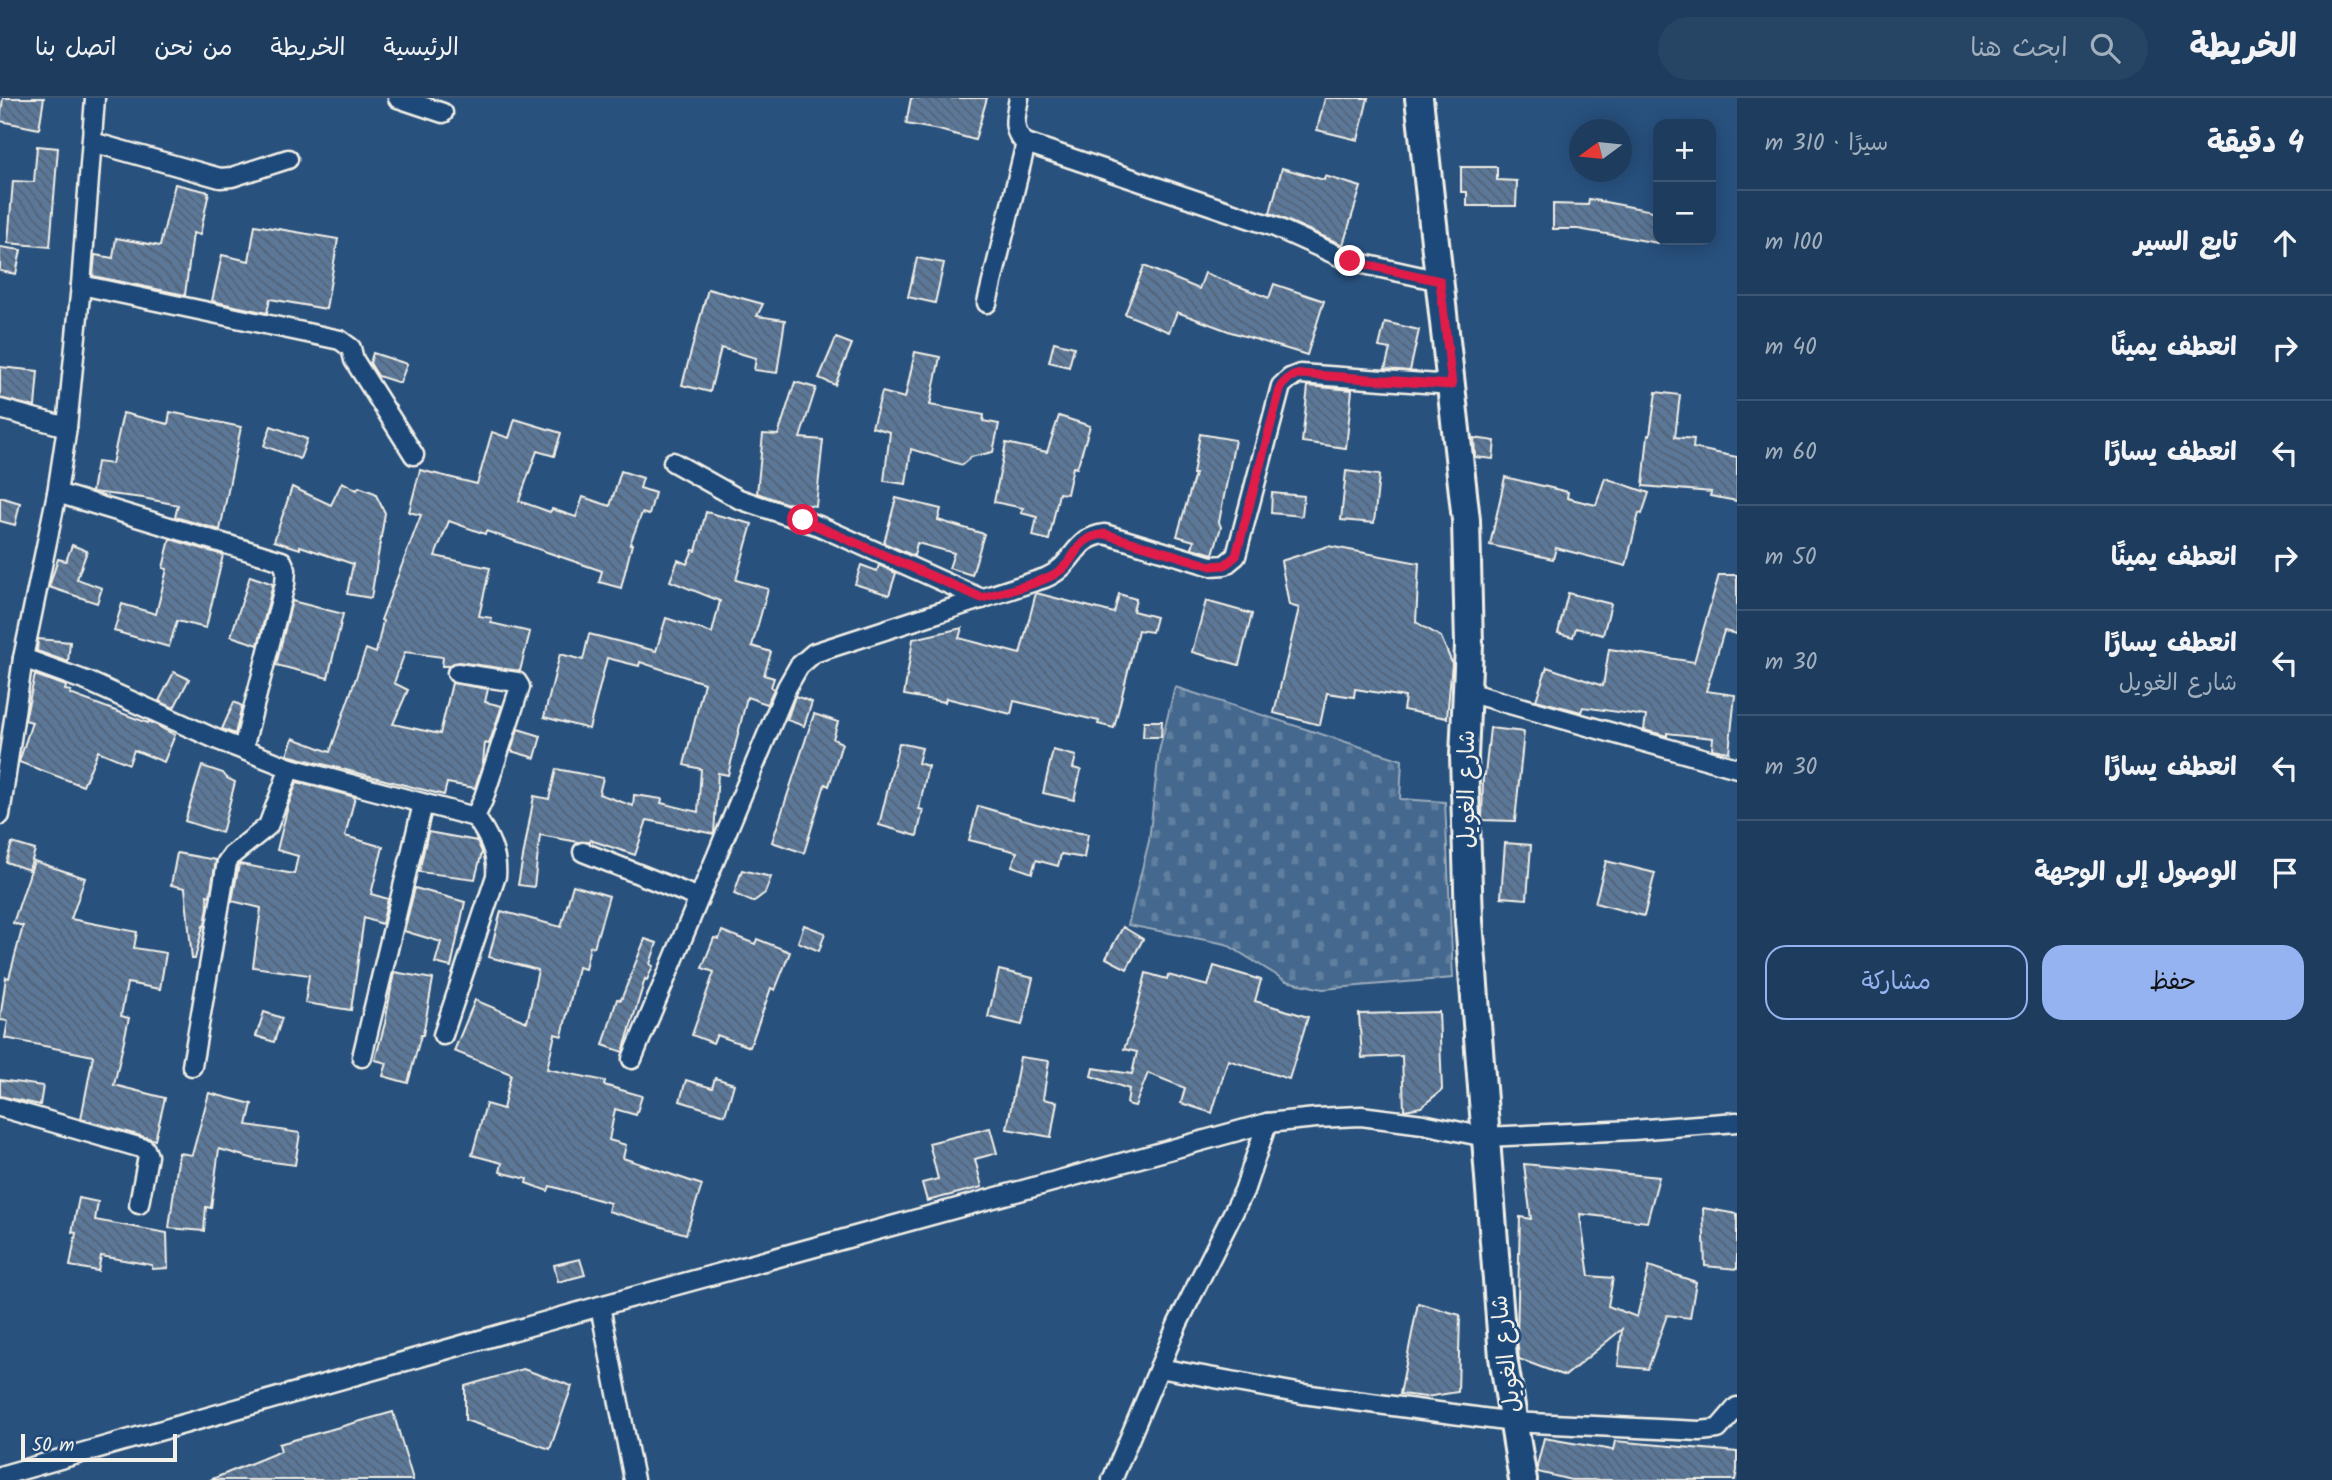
<!DOCTYPE html>
<html lang="ar">
<meta charset="utf-8">
<style>
body{margin:0;font-family:Kalam,"Playpen Sans Arabic",sans-serif;background:#264464;color:#f1f3f6;direction:rtl}
.controls{position:absolute;right:21px;top:21px;display:grid;overflow:hidden;border-radius:14px;box-shadow:0 4px 18px #0003}
.controls button{width:63px;height:63px;display:grid;place-items:center;padding:0;border:0;border-bottom:2px solid #3c5673;background:#1e3d5e;color:#f1f3f6;font:35px sans-serif}
.compass{position:absolute;left:1569px;top:21px;width:63px;height:63px;border-radius:50%;background:#1e3d5e;box-shadow:0 4px 18px #0003;rotate:255deg}
.scale{position:absolute;left:21px;bottom:18px;width:156px;box-sizing:border-box;padding-left:7px;border:4px solid #f4f1e8;border-top:0;font-size:19px;line-height:24px;white-space:nowrap;color:#f4f1e8;-webkit-text-stroke:5px #1f4a7a;paint-order:stroke}
.stop{position:absolute;width:21px;height:21px;margin:-16px;border:5px solid #e11d48;border-radius:50%;background:#fff}
.stop.end{background:#e11d48;border-color:#fff;box-shadow:0 2px 7px #0008}
.list{margin:0;padding:0;list-style:none}
h2{display:flex;justify-content:space-between;align-items:center;height:91px;margin:0;padding:0 28px;font-size:30px}
h2 small{font-size:23px;font-weight:400;color:#a1aebc}
.list li{display:grid;grid-template-columns:46px 1fr auto;gap:21px;align-items:center;box-sizing:border-box;height:105px;padding:0 28px;border-top:2px solid #3c5673}
.list b{display:block;font-size:26px;white-space:nowrap}
.list p{margin:0;font-size:23px;white-space:nowrap;color:#a1aebc}
.list em{font-size:23px;font-style:normal;color:#a1aebc}
.actions{display:flex;gap:14px;padding:21px 28px}
.actions a{flex:1;padding:16px 0;border:2px solid #95b2f1;border-radius:21px;text-align:center;font-size:24px;color:#95b2f1}
.actions .main{background:#95b2f1;color:#111}
.icon{flex:none;width:38px;height:38px;fill:none;stroke:currentColor;stroke-width:2;stroke-linecap:round;stroke-linejoin:round}
.map{position:relative;flex:none;width:1737px;height:1382px;overflow:hidden;direction:ltr}
header{display:flex;align-items:center;gap:42px;box-sizing:border-box;height:98px;padding:0 35px;background:#1e3d5e;border-bottom:2px solid #3c5673}
header strong{font-size:33px}
nav{display:flex;gap:38px;margin-inline-start:auto;font-size:24px}
.search{width:490px;height:63px;background:#264464;display:flex;align-items:center;gap:18px;box-sizing:border-box;padding:0 24px;border-radius:38px;color:#a1aebc;font-size:26px}
main{display:flex}
aside{flex:1;background:#1e3d5e}
.map>svg:first-child{display:block}
.cemetery{fill:url(#cemetery-stones);stroke:#9cacbb;stroke-width:2}
.building{fill:url(#building-back-hatch);stroke:#f4f1e8;stroke-width:2}
.lines{fill:none;stroke-linecap:round;stroke-linejoin:round}
.street-casing{stroke:#f4f1e8;stroke-width:23}
.secondary-casing{stroke:#f4f1e8;stroke-width:32}
.street{stroke:#1f4a7a;stroke-width:18}
.secondary{stroke:#1f4a7a;stroke-width:26}
.route{stroke:#e11d48;stroke-width:9}
.labels{text-anchor:middle;stroke-width:5;stroke-linejoin:round;paint-order:stroke}
.street-label{font-size:23px;fill:#f4f1e8;stroke:#1f4a7a}
</style>
<header>
<strong>الخريطة</strong>
<div class="search"><svg class="icon" aria-label="search" viewBox="0 0 24 24"><circle cx="10" cy="10" r="6"/><path d="M15 15l6 6"/></svg>ابحث هنا</div>
<nav><a>الرئيسية</a><a>الخريطة</a><a>من نحن</a><a>اتصل بنا</a></nav>
</header>
<main>
<aside>
<h2>4 دقيقة<small>سيرًا · 310 m</small></h2>
<ul class="list">
<li><svg class="icon" aria-label="ahead" viewBox="0 0 24 24"><path d="M12 20V5M6 11l6-6 6 6"/></svg><div><b>تابع السير</b></div><em>100 m</em></li>
<li><svg class="icon" aria-label="right" viewBox="0 0 24 24"><path d="M7 20v-9h11M14 6l5 5-5 5"/></svg><div><b>انعطف يمينًا</b></div><em>40 m</em></li>
<li><svg class="icon" aria-label="left" viewBox="0 0 24 24"><path d="M17 20v-9H6M10 6l-5 5 5 5"/></svg><div><b>انعطف يسارًا</b></div><em>60 m</em></li>
<li><svg class="icon" aria-label="right" viewBox="0 0 24 24"><path d="M7 20v-9h11M14 6l5 5-5 5"/></svg><div><b>انعطف يمينًا</b></div><em>50 m</em></li>
<li><svg class="icon" aria-label="left" viewBox="0 0 24 24"><path d="M17 20v-9H6M10 6l-5 5 5 5"/></svg><div><b>انعطف يسارًا</b><p>شارع الغويل</p></div><em>30 m</em></li>
<li><svg class="icon" aria-label="left" viewBox="0 0 24 24"><path d="M17 20v-9H6M10 6l-5 5 5 5"/></svg><div><b>انعطف يسارًا</b></div><em>30 m</em></li>
<li><svg class="icon" aria-label="arrive" viewBox="0 0 24 24"><path d="M6 21V4h12l-3 4 3 4H6"/></svg><div><b>الوصول إلى الوجهة</b></div></li>
</ul>
<div class="actions"><a class="main">حفظ</a><a>مشاركة</a></div>
</aside>
<div class="map">
<svg width="1737" height="1382" viewBox="0 0 1737 1382">
<defs>
<pattern id="cemetery-stones" width="16" height="16" patternUnits="userSpaceOnUse" patternTransform="scale(1.75)"><rect width="16" height="16" fill="#45688e"/><path d="M2 7V4a2 2 0 0 1 4 0v3zM10 15v-3a2 2 0 0 1 4 0v3z" fill="#607e9e"/></pattern>
<pattern id="building-back-hatch" width="6" height="6" patternUnits="userSpaceOnUse" patternTransform="scale(1.75)"><rect width="6" height="6" fill="#5b7899"/><path d="M-1 5l2 2M0 0l6 6M5-1l2 2" fill="none" stroke="#536274"/></pattern>
</defs>
<rect width="100%" height="100%" fill="#28517e"/>
<filter id="ink" filterUnits="userSpaceOnUse"><feTurbulence type="fractalNoise" baseFrequency=".0143" numOctaves="2"/><feDisplacementMap in="SourceGraphic" scale="14" xChannelSelector="R" yChannelSelector="G"/><feConvolveMatrix kernelMatrix="1 2 1 2 8 2 1 2 1" color-interpolation-filters="sRGB"/></filter>
<g filter="url(#ink)">
<polygon class="cemetery" points="1175,589 1402,662 1400,701 1445,704 1453,880 1323,891 1286,883 1226,846 1128,827 1149,743 1159,653"/>
<g class="building">
<polygon points="3,0 44,0 39,31 0,23"/>
<polygon points="911,0 987,0 975,42 939,32 906,26"/>
<polygon points="1325,0 1368,0 1358,42 1317,32"/>
<polygon points="37,48 58,50 50,149 8,145 13,83 34,84"/>
<polygon points="1461,69 1497,69 1497,82 1517,83 1516,108 1467,108 1467,94 1461,94"/>
<polygon points="1282,70 1324,82 1325,78 1361,89 1343,147 1270,115"/>
<polygon points="175,86 209,94 200,137 193,135 185,197 93,178 95,157 113,160 116,140 160,148"/>
<polygon points="1589,101 1658,114 1658,145 1578,131 1553,131 1553,106 1588,107"/>
<polygon points="255,127 338,141 326,211 270,201 267,215 212,203 222,157 249,163"/>
<polygon points="0,149 21,152 16,176 0,173"/>
<polygon points="917,160 944,165 935,205 908,199"/>
<polygon points="1144,168 1199,191 1205,175 1269,200 1274,186 1324,203 1307,257 1231,234 1177,214 1169,234 1125,216"/>
<polygon points="708,191 763,206 757,218 785,222 777,275 754,272 756,260 721,250 710,294 682,287"/>
<polygon points="1385,224 1419,232 1410,273 1385,271 1390,251 1379,249"/>
<polygon points="836,240 852,246 835,287 819,280"/>
<polygon points="1054,244 1074,249 1069,269 1049,264"/>
<polygon points="915,254 940,259 930,307 984,317 983,323 999,326 993,354 971,359 962,367 911,351 906,386 884,383 890,334 872,329 882,294 905,300"/>
<polygon points="373,255 407,266 400,285 378,278 370,265"/>
<polygon points="0,269 38,273 35,309 0,300"/>
<polygon points="795,284 816,290 800,340 823,342 816,408 785,405 757,395 763,336 778,337"/>
<polygon points="1308,288 1352,292 1346,350 1302,344"/>
<polygon points="1656,294 1680,297 1675,339 1694,341 1693,350 1737,359 1737,403 1710,398 1711,394 1643,388 1648,337 1650,337"/>
<polygon points="170,314 241,329 220,432 175,419 178,407 143,400 92,394 97,364 112,366 123,315 168,326"/>
<polygon points="1059,318 1090,328 1077,370 1073,369 1067,396 1059,395 1049,442 1033,438 1037,419 1021,415 1023,410 994,404 1006,345 1047,354"/>
<polygon points="515,321 561,335 554,358 537,353 519,403 550,414 552,411 576,419 583,399 610,408 621,373 643,380 640,390 655,395 649,417 642,415 630,446 632,446 621,490 599,484 602,473 486,433 485,436 449,423 435,458 490,470 479,518 492,520 491,525 530,534 520,573 459,564 448,568 442,568 443,559 405,554 394,585 408,592 393,626 440,636 452,585 488,591 485,604 502,608 489,646 485,645 483,665 475,690 447,685 444,697 287,657 293,640 330,654 366,551 376,555 383,523 381,522 421,417 409,414 420,372 477,386 492,334 509,340"/>
<polygon points="271,328 307,341 300,361 264,348"/>
<polygon points="1200,336 1235,342 1219,424 1221,429 1213,456 1192,450 1194,443 1177,438 1195,376 1193,376"/>
<polygon points="1474,340 1495,343 1493,361 1475,359"/>
<polygon points="1346,373 1379,377 1374,425 1341,422"/>
<polygon points="1505,379 1568,394 1567,400 1596,407 1605,380 1649,395 1642,416 1639,415 1626,468 1556,450 1553,461 1490,447"/>
<polygon points="342,384 357,392 359,389 375,395 385,415 371,500 347,496 353,466 300,448 300,451 274,443 292,389 331,407"/>
<polygon points="1272,395 1304,398 1302,418 1271,415"/>
<polygon points="0,399 20,405 15,427 0,423"/>
<polygon points="896,400 941,411 938,422 984,436 972,477 949,470 954,455 917,445 914,458 884,445"/>
<polygon points="706,414 752,426 736,482 768,491 752,548 771,554 764,577 774,580 771,589 774,591 767,606 747,599 728,677 718,675 714,736 647,722 635,757 590,742 590,744 578,744 540,737 534,789 518,787 534,698 549,701 556,671 603,680 599,696 633,708 634,697 662,701 661,705 698,714 701,671 684,667 704,585 640,564 639,568 607,560 589,631 544,619 560,556 583,562 589,536 656,553 666,520 712,535 720,503 670,483 678,462 687,466 693,452 696,453"/>
<polygon points="170,441 223,457 206,530 177,523 169,549 114,533 122,506 156,516 167,471 163,470"/>
<polygon points="72,447 87,453 77,481 102,490 97,505 49,489 58,461 66,463"/>
<polygon points="1328,448 1419,465 1416,524 1441,539 1452,565 1447,620 1403,612 1405,599 1355,591 1354,599 1327,595 1320,627 1274,615 1299,510 1289,507 1281,463"/>
<polygon points="861,467 877,473 879,467 896,475 889,497 855,486"/>
<polygon points="1719,477 1737,477 1737,536 1724,533 1706,593 1735,597 1729,654 1712,651 1713,640 1667,635 1667,638 1644,632 1646,618 1583,609 1581,614 1536,602 1547,569 1603,588 1609,551 1694,564"/>
<polygon points="250,478 273,486 258,547 231,538"/>
<polygon points="1036,495 1114,515 1119,496 1136,501 1133,513 1156,519 1152,534 1138,532 1114,630 1098,626 1099,623 1014,603 1011,616 946,600 945,604 904,597 913,541 962,530 959,540 1020,556"/>
<polygon points="1568,495 1611,506 1603,537 1576,530 1573,539 1558,535"/>
<polygon points="292,503 343,516 328,580 276,567"/>
<polygon points="1206,503 1252,516 1239,567 1192,554"/>
<polygon points="38,541 70,544 68,564 37,553"/>
<polygon points="174,574 189,581 174,610 159,603"/>
<polygon points="35,577 66,588 65,592 71,593 70,596 148,625 149,623 175,637 164,664 134,652 129,666 98,653 83,688 19,664 32,624 25,622"/>
<polygon points="795,598 812,604 804,628 787,622"/>
<polygon points="234,604 242,608 235,636 222,631"/>
<polygon points="814,616 838,624 833,641 842,645 829,688 825,686 804,755 772,744"/>
<polygon points="1144,623 1162,623 1161,639 1143,639"/>
<polygon points="1490,630 1524,634 1515,723 1482,722 1483,677 1485,677"/>
<polygon points="518,631 541,638 535,660 511,653"/>
<polygon points="899,645 922,650 918,665 928,668 919,711 923,712 917,738 879,727"/>
<polygon points="1053,652 1076,658 1073,670 1081,672 1074,702 1043,695"/>
<polygon points="202,668 223,675 227,680 235,684 222,735 185,723"/>
<polygon points="297,684 355,699 345,738 383,749 371,796 388,801 382,826 364,820 351,912 305,905 309,877 253,869 261,810 232,803 239,766 294,776 298,758 277,752 288,708"/>
<polygon points="978,708 1061,732 1088,736 1084,760 1061,756 1058,768 1036,762 1032,775 1012,768 1017,754 969,742"/>
<polygon points="428,734 477,743 482,754 475,781 419,774"/>
<polygon points="12,745 35,752 29,772 6,764"/>
<polygon points="1505,745 1531,747 1527,801 1501,799"/>
<polygon points="177,755 216,762 210,798 207,797 208,808 205,827 203,828 195,861 192,861 185,790 171,787"/>
<polygon points="34,763 85,780 71,821 137,834 134,850 166,855 160,891 127,885 121,918 129,920 114,987 165,1000 155,1042 81,1021 93,958 5,940 8,923 0,922 6,879 9,880 23,828 13,825"/>
<polygon points="1606,763 1655,775 1644,818 1595,805"/>
<polygon points="742,772 771,779 765,795 753,804 734,796"/>
<polygon points="573,787 609,798 594,849 590,848 585,871 578,869 562,938 555,936 547,971 605,983 604,987 642,998 636,1017 615,1011 609,1042 626,1047 623,1060 702,1087 686,1136 608,1113 610,1105 550,1088 548,1093 526,1085 527,1081 500,1074 502,1065 472,1057 486,1006 503,1011 511,976 454,953 475,902 527,924 538,872 489,859 501,813 561,829"/>
<polygon points="415,790 465,804 451,869 435,865 441,844 404,833"/>
<polygon points="804,827 825,835 819,853 798,844"/>
<polygon points="1123,829 1143,841 1127,871 1106,860"/>
<polygon points="722,833 755,846 757,841 790,854 775,892 771,890 750,949 717,937 713,945 692,937 714,874 702,870 714,840 719,841"/>
<polygon points="645,841 657,845 650,866 653,868 647,882 645,881 623,954 603,947 617,901 621,902"/>
<polygon points="1214,868 1261,882 1255,903 1308,919 1289,981 1228,962 1212,1015 1181,1005 1185,990 1148,975 1135,1008 1127,1006 1129,991 1091,978 1093,970 1132,976 1137,954 1124,951 1133,927 1146,875 1167,881 1168,877 1208,888"/>
<polygon points="999,872 1033,880 1022,927 988,919"/>
<polygon points="394,874 433,881 423,937 421,937 408,985 383,978 387,965 375,962 385,925"/>
<polygon points="264,914 282,920 274,944 256,938"/>
<polygon points="1439,914 1442,992 1421,1009 1404,1012 1402,958 1362,960 1359,916"/>
<polygon points="1020,959 1049,963 1043,1001 1057,1004 1051,1039 1007,1031"/>
<polygon points="715,980 734,986 725,1017 680,1003 686,982 712,990"/>
<polygon points="0,982 43,988 40,1007 0,998"/>
<polygon points="209,995 252,1006 247,1027 300,1035 295,1067 258,1062 219,1051 211,1110 206,1109 204,1133 169,1130 179,1055 192,1057"/>
<polygon points="990,1030 997,1055 975,1061 982,1089 927,1103 922,1085 938,1081 929,1045"/>
<polygon points="1524,1066 1659,1079 1647,1124 1580,1116 1589,1178 1613,1180 1608,1208 1637,1219 1649,1168 1696,1184 1690,1220 1667,1217 1648,1271 1618,1268 1622,1231 1565,1278 1519,1261 1517,1239 1520,1119 1531,1121"/>
<polygon points="79,1100 98,1104 95,1122 167,1135 168,1170 152,1171 152,1167 101,1158 98,1173 70,1168 76,1135 72,1134"/>
<polygon points="1703,1110 1737,1116 1737,1171 1705,1168"/>
<polygon points="580,1161 585,1177 558,1184 554,1167"/>
<polygon points="1418,1205 1460,1217 1458,1294 1426,1299 1400,1296"/>
<polygon points="523,1271 572,1288 550,1351 465,1322 465,1288"/>
<polygon points="393,1314 413,1382 210,1382 281,1353 279,1346"/>
<polygon points="1544,1340 1613,1352 1615,1343 1737,1354 1737,1373 1735,1382 1571,1382 1538,1374 1537,1368"/>
</g>
<g class="lines">
<defs>
<g id="street">
<polyline points="398,0 443,15"/>
<path d="M1019,0C1016,17 1010,34 1026,45L1275,129L1350,163L1440,183"/>
<polyline points="92,44 220,80 232,79 288,61"/>
<polyline points="81,187 340,242 351,250 354,262 414,357"/>
<polyline points="987,205 1026,45"/>
<polyline points="0,311 67,329"/>
<polyline points="673,364 739,401 819,428 982,501"/>
<polyline points="57,395 282,463 286,472 285,486 243,651"/>
<polyline points="23,560 89,584 218,642 290,670 475,719 483,702 520,589 517,584 457,575"/>
<polyline points="1467,594 1737,670"/>
<polyline points="0,717 23,560 57,395 67,329 81,187 95,0"/>
<polyline points="583,754 699,800"/>
<path d="M443,937L496,778C498,756 488,736 475,719"/>
<polyline points="362,959 423,706"/>
<path d="M632,961L787,589L799,568L814,555L1045,480C1076,467 1072,440 1105,436L1211,468L1225,467L1236,458L1281,288L1290,280L1300,276L1452,287"/>
<polyline points="192,968 227,764 232,757 268,728 290,670"/>
<polyline points="0,1009 145,1051 148,1058 139,1106"/>
<polyline points="600,1208 634,1382"/>
<polyline points="1159,1270 1303,1296 1513,1324 1700,1333 1718,1331 1737,1309"/>
<polyline points="0,1378 600,1208 1267,1025 1316,1020 1361,1018 1423,1026 1485,1039 1633,1032 1737,1024"/>
<polyline points="1112,1382 1178,1225 1244,1093 1267,1025"/>
</g>
<polyline id="secondary" points="1419,0 1466,422 1469,547 1464,658 1469,823 1503,1259 1523,1382"/>
</defs>
<use href="#street" class="street-casing"/>
<use href="#secondary" class="secondary-casing"/>
<use href="#street" class="street"/>
<use href="#secondary" class="secondary"/>
</g>
</g>
<g class="lines" filter="url(#ink)">
<path class="route" d="M803,422L982,500C1005,493 1033,488 1055,476C1079,462 1072,440 1105,436L1211,468L1225,467L1236,458L1281,288L1290,279L1300,276L1452,287L1440,183L1350,163"/>
</g>
<g class="labels">
<g class="street-label">
<text transform="translate(1466 691) rotate(-90)" y="8">شارع الغويل</text>
<text transform="translate(1505 1256) rotate(-97)" y="8">شارع الغويل</text>
</g>
</g>
</svg>
<div class="controls">
<button>+</button>
<button>−</button>
</div>
<svg class="compass" viewBox="-18 -18 36 36"><path d="M0-13l5 13h-10z" fill="#e53935"/><path d="M0 13l5-13h-10z" fill="#a1aebc"/></svg>
<div class="scale">50 m</div>
<div class="stop" style="left:803px;top:422px"></div>
<div class="stop end" style="left:1350px;top:163px"></div>
</div>
</main>
